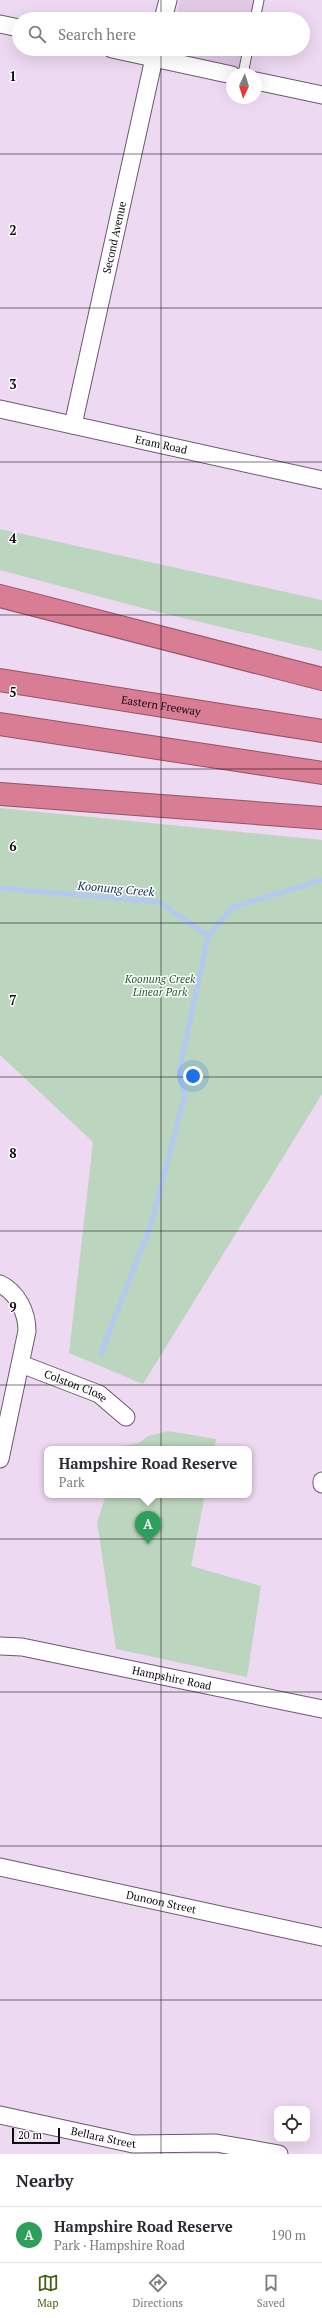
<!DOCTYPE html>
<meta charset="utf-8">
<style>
body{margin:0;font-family:"PT Serif",serif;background:#f2f2f3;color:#2b2b33}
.controls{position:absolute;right:12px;bottom:12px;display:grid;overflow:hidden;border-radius:8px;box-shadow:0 4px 16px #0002}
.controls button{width:36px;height:36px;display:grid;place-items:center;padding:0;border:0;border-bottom:1px solid #e1e1e2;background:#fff;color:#2b2b33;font:20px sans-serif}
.compass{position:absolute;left:226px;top:68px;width:36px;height:36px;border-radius:50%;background:#fff;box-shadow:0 4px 16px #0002;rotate:184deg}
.scale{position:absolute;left:12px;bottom:10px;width:48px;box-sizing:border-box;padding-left:4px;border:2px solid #0f0911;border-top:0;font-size:11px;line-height:14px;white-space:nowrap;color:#0f0911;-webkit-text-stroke:3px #fff;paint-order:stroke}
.you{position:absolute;left:193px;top:1076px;width:14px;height:14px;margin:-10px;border:3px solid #fff;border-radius:50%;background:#1a73e8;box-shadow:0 0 0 6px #1a73e833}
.badge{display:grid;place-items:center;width:26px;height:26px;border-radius:50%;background:#456214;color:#fff;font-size:13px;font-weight:700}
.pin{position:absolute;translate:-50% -33px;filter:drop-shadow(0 1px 2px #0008)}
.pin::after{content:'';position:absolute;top:21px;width:14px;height:12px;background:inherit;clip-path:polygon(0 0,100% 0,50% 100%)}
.popup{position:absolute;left:44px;top:1446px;width:208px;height:52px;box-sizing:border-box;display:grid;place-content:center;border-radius:8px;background:#fff;filter:drop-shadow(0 1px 3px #0005);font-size:13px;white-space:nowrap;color:#7c7c81}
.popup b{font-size:15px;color:#2b2b33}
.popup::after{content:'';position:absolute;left:50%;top:100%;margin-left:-8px;border:8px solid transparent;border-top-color:#fff}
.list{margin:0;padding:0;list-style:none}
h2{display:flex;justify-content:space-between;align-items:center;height:52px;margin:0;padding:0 16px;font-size:17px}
h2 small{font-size:13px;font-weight:400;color:#7c7c81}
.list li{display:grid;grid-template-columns:26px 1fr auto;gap:12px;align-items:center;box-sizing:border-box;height:56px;padding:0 16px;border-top:1px solid #e1e1e2}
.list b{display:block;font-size:15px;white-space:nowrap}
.list p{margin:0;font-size:13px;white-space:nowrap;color:#7c7c81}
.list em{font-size:13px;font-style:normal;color:#7c7c81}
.icon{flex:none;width:22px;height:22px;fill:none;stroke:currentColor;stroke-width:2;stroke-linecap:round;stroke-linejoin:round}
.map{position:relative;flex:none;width:322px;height:2154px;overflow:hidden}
.search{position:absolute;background:#fff;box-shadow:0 4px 16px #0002;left:12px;right:12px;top:12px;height:44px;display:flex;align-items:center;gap:10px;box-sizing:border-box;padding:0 14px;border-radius:22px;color:#7c7c81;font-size:15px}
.sheet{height:108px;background:#fff}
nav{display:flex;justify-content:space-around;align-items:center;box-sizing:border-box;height:56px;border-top:1px solid #e1e1e2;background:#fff;font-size:11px;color:#7c7c81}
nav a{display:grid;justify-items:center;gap:2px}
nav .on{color:#456214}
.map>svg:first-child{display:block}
.built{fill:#e3cae8}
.green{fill:#bcd5be}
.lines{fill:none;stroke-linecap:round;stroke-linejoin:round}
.stream{stroke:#b3c9f0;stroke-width:5}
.service-casing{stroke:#6b596e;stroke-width:11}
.minor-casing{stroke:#6b596e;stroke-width:19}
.motorway-casing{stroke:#925466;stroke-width:24}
.service{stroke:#fff;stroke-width:9}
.minor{stroke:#fff;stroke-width:17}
.motorway{stroke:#d87d93;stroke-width:22}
.grid{fill:none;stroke:#0f0911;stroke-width:1;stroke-opacity:0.55}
.labels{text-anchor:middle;stroke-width:3;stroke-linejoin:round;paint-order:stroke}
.street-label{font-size:11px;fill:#0f0911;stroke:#fff}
.park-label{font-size:11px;font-style:italic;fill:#265a2f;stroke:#fff}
.water-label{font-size:12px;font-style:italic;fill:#112857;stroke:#fff}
.grid-label{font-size:13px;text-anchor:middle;font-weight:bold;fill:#0f0911;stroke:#fff;stroke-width:3;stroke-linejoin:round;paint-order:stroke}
</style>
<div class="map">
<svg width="322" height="2154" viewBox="0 0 322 2154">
<rect width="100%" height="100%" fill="#edd9f1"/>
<g class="built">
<polygon points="180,0 264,0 260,19 176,19"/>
<polygon points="173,49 253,49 249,70 183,55"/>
</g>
<g class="green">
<polygon points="0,529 322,600 322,651 150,610 0,570"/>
<polygon points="0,808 322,840 322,1094 143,1384 69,1353 93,1142 0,1055"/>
<polygon points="168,1431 216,1439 214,1449 122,1449 123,1446 139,1443 148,1436"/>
<polygon points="106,1495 205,1495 191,1566 261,1586 247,1677 116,1649 97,1522"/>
</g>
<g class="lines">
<g class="stream">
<polyline points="0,888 159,902 208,936 233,907 322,880"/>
<polyline points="101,1353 151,1224 185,1095 179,1072 208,936"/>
</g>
<defs>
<g id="service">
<polyline points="255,19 259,0"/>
<polyline points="243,74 248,49"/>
</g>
<g id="minor">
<polyline points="163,19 168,0"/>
<polyline points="0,24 19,28"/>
<polyline points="112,49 232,75"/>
<polyline points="256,81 322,95"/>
<path id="s1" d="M0,409L322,480"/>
<path id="s2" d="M73,425L156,49"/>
<path d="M0,1284C17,1292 27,1312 27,1331L0,1459"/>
<path id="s3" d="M21,1364L99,1394L126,1417"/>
<polyline points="322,1481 322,1484"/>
<path id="s4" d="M0,1646L22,1647L322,1709"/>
<path id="s5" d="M0,1867L322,1937"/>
<path id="s6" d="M0,2115L133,2144L216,2143L279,2154"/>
</g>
<g id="motorway">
<polyline points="0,596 322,679"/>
<path id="s7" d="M0,680L322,731"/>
<polyline points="0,724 322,773"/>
<polyline points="0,794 322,818"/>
</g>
</defs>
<use href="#service" class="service-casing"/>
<use href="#minor" class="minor-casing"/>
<use href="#motorway" class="motorway-casing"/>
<use href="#service" class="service"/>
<use href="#minor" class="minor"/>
<use href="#motorway" class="motorway"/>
</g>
<path class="grid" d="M161,0V19M161,49V2154M0,154H322M0,308H322M0,462H322M0,615H322M0,769H322M0,923H322M0,1077H322M0,1231H322M0,1385H322M0,1539H322M0,1692H322M0,1846H322M0,2000H322"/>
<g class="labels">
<g class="street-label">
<text dy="4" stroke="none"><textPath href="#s2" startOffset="192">Second Avenue</textPath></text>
<text dy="4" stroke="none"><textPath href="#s1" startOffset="165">Eram Road</textPath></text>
<text dy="4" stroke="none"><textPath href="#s7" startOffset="163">Eastern Freeway</textPath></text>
<text dy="4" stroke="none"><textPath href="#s3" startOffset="59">Colston Close</textPath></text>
<text dy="4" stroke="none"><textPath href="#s4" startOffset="175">Hampshire Road</textPath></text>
<text dy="4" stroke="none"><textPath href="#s5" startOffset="165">Dunoon Street</textPath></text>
<text dy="4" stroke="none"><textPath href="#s6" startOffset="106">Bellara Street</textPath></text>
</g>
<g class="park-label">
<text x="160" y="983">Koonung Creek<tspan x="160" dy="13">Linear Park</tspan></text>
</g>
<g class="water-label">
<text transform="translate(116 889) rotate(5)" y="4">Koonung Creek</text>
</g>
</g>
<g class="grid-label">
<text x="13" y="81">1</text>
<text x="13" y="235">2</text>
<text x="13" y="389">3</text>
<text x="13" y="543">4</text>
<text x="13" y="697">5</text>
<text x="13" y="851">6</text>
<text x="13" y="1005">7</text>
<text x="13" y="1158">8</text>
<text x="13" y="1312">9</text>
</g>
</svg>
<div class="controls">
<button><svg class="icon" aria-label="locate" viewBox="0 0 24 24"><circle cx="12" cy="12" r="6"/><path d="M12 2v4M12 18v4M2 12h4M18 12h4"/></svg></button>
</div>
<svg class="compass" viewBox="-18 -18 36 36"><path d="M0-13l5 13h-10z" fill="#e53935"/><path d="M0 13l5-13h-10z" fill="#7c7c81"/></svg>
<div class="scale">20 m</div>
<div class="you"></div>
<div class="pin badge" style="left:148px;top:1544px;background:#2e9e5b">A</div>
<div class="popup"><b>Hampshire Road Reserve</b>Park</div>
<div class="search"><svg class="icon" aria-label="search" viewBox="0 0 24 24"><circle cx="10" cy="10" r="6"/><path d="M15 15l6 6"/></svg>Search here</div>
</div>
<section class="sheet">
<h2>Nearby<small></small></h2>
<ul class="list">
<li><span class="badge" style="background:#2e9e5b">A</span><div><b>Hampshire Road Reserve</b><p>Park · Hampshire Road</p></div><em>190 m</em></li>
</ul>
</section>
<nav>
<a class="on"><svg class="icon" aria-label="map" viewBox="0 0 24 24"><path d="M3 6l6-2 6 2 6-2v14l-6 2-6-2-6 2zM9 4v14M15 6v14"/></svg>Map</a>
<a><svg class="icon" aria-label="directions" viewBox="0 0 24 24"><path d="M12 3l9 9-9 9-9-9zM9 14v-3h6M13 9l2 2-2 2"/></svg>Directions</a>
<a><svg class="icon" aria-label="saved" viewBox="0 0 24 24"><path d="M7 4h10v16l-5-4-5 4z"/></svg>Saved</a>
</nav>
